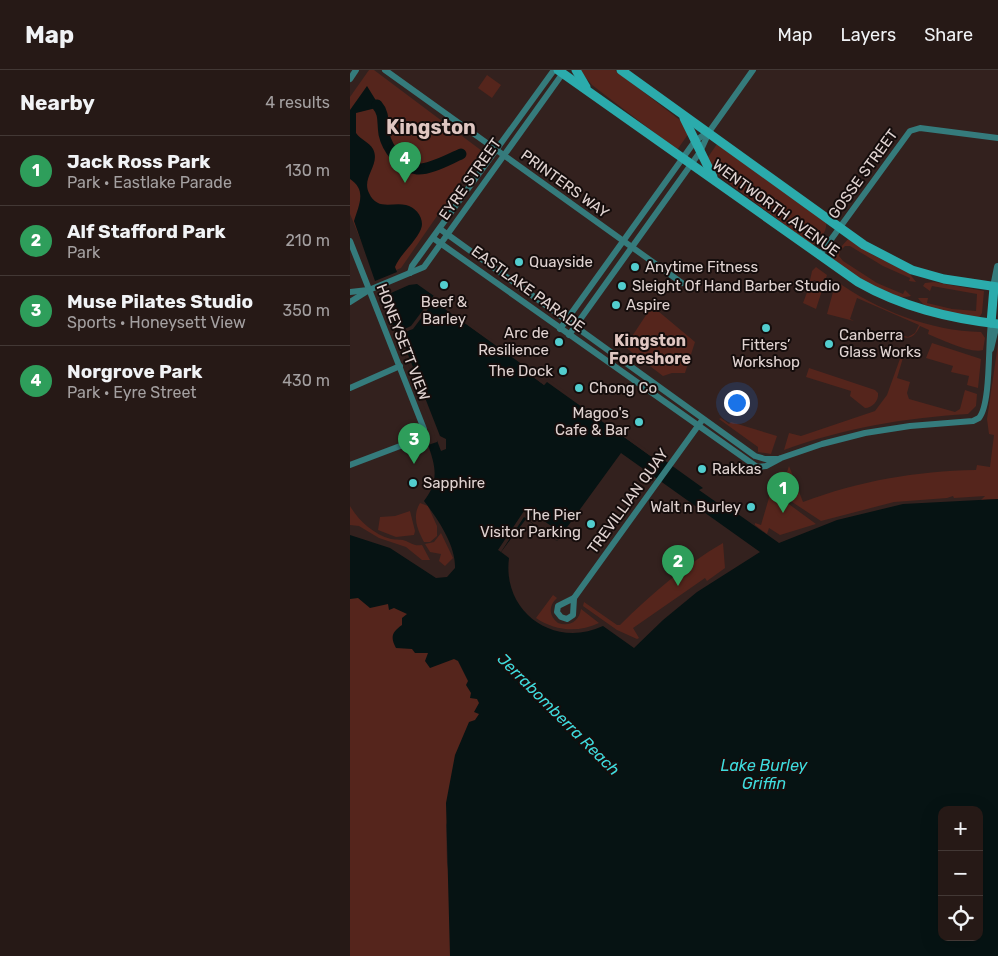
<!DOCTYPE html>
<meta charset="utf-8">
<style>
body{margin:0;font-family:Rubik,sans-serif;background:#322623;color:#f1f3f6}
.controls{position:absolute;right:15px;bottom:15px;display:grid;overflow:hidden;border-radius:10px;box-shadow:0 5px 20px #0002}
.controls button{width:45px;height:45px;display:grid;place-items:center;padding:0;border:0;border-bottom:1px solid #423835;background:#261916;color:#f1f3f6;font:25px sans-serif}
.you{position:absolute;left:386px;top:332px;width:18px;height:18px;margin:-12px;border:4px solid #fff;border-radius:50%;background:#1a73e8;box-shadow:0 0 0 8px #1a73e833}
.badge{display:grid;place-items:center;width:32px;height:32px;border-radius:50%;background:#52cdce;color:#fff;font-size:16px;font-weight:700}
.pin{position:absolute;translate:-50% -41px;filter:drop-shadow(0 1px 2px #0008)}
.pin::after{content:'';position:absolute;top:26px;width:18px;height:15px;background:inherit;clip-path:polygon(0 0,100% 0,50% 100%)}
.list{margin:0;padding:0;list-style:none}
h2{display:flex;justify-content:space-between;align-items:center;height:65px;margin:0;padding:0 20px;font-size:21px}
h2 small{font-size:16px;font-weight:400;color:#a4a0a1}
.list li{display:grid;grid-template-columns:32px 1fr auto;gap:15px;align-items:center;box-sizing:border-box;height:70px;padding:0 20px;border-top:1px solid #423835}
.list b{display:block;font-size:19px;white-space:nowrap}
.list p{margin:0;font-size:16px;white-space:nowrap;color:#a4a0a1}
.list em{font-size:16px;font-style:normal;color:#a4a0a1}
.icon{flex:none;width:28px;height:28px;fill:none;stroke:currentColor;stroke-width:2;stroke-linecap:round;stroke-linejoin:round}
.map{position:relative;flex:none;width:648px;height:886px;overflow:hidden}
header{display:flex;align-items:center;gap:30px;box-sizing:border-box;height:70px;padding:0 25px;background:#261916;border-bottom:1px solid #423835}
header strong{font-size:24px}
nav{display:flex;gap:28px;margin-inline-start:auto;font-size:18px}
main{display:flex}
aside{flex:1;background:#261916}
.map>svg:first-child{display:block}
.green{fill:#55251c}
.water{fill:#061313;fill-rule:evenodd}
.pier{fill:#33211e}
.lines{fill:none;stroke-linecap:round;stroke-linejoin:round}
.river{stroke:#061313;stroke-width:11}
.minor{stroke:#357b7c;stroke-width:6}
.tertiary{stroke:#357b7c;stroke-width:8}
.secondary{stroke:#2babac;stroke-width:9}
.poi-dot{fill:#52cdce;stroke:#150d0c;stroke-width:2}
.labels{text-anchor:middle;stroke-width:4;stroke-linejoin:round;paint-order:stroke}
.street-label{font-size:15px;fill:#e0d3d1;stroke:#150d0c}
.poi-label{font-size:15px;fill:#e0d3d1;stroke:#150d0c;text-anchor:start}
.neighbourhood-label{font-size:16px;font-weight:bold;fill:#dfc6c1;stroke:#150d0c}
.water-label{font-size:16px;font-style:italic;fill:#3fdbdd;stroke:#150d0c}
.district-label{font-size:20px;font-weight:bold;fill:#dfc6c1;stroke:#150d0c}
</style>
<header>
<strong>Map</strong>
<nav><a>Map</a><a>Layers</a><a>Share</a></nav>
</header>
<main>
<aside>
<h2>Nearby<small>4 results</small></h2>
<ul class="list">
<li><span class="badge" style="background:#2e9e5b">1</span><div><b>Jack Ross Park</b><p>Park · Eastlake Parade</p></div><em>130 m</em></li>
<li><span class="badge" style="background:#2e9e5b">2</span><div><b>Alf Stafford Park</b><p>Park</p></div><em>210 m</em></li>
<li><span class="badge" style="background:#2e9e5b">3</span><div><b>Muse Pilates Studio</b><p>Sports · Honeysett View</p></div><em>350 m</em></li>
<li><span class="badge" style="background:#2e9e5b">4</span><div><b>Norgrove Park</b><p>Park · Eyre Street</p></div><em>430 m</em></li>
</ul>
</aside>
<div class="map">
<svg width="648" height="886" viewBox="0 0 648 886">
<rect width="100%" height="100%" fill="#33211e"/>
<g class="green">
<polygon points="19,0 24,0 132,81 51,198 26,208 0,144 0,27"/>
<polygon points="229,0 265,0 331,51 339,63 327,80 242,15"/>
<polygon points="137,5 151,15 142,28 128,18"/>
<path d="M367,74L476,152C478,160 469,172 462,175L364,102L356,90Z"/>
<path d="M499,168L523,185L559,203L566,212L559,211L560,208L533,196L500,176H495L490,181L489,186L493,191L527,213L553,224L555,220L561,226C536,233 500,202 481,188Z"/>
<polygon points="466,197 477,205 466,239 453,233 459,217 462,218 466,211 464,210 461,216 459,215 462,201"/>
<path d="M486,211C527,240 580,261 631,262L635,268L633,280C621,284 590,269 578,264L579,260L570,256C566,264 562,270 552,267V265L558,267L565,263L569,255L507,228L500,249L504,251L477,244Z"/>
<path d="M584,212L634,221L632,243L629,248C612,245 578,245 568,228H578L577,233L602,239L626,241L627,224L582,216L580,221L573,216L575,213Z"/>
<polygon points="302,236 345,272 335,303 322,303 313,306 275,277"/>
<polygon points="582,273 631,289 628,318 617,315 619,306 601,302 603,296 576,288"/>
<path d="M648,274V429L631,430L635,426L604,428L603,426L597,428L544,432L471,451L430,424L431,411L440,415L442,411L440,408L432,409L435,403L428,401L437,402L439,396L453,432C509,411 566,401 626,400L627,395L640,397L644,365L639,364L637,349Z"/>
<path d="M555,281L547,308L560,312L557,323L559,329L605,342L610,339L615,320L627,324L626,336L618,344C554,348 494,358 434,380L439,363L451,366L525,341L537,325L551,286Z"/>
<path d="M459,298L525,320L528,323C529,331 522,338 515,338L500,326L501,321L456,307Z"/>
<polygon points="371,348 379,354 381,352 427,366 421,384 408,382 408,377 369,349"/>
<polygon points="421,421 466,454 430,465 419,458 417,464 405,455 405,453 411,455"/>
<path d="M70,433L78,436L87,456V466L80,472H74C67,459 62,446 70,433Z"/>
<path d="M0,436C9,451 23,464 41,469C46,470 52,469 56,471C63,474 64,476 72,475L80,490H72L56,477L29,468L9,456L0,455Z"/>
<polygon points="60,441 65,461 64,465 46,467 28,460 30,447 45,446"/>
<polygon points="91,463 103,488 95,496 89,491 91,484 80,482 75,474 84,472"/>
<polygon points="0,466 85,510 187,555 96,755 97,793 113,886 0,886"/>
<path d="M373,473L375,498L357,511L355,508L283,558L289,568L287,569L267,560L233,536L234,532L267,555H270C300,525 335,495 373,473Z"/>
<path d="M203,525L207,528C198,536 199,546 208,553C220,557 229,551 231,539L249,553C228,563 205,561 186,548Z"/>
</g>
<g class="water">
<path d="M17,16L30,37L6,43V63C11,70 19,72 23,79C31,95 11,107 19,123C27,141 42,132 56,135C66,137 75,149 71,159C65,173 51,183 45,197L47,202L25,211L4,151C9,135 17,120 0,109V40Z"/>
<path d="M67,214L84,226L82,229L84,231L174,295L171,298L194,315L197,311L306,390L310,388L314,390L353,418L349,420L376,439L378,437L429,473L487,450L553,434L648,429V886H100L96,733L105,685L119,652L125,650L129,644L124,642L129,633L127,629L120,628L121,623L116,615L118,611L108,591L104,589L80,598L75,591L78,583H65L62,579L46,578C40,567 42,562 52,555V548L57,544L44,538L39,540L38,534L20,538L8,528L0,529V465L40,478L86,508L97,507L105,498C106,475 87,448 74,431C89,412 86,397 78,375L87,372V368L32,227L59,215ZM271,383L410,482L347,522L313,550L284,578L253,556C204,579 152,542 159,488L151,482L176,449L207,471ZM592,740H629V867H592Z"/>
</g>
<g class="pier">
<polygon points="85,224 85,229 175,293 174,298 194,312 198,309 307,387 312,387 306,390 197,312 194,315 171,298 173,295 84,231 63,259 50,264 90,366 96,369 96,379 91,381 46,263 61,256"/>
<polygon points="174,441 189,451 194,451 213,464 207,471 174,447 151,482 148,480"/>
</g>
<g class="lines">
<path class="river" d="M27,35C35,44 32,53 34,64C37,78 51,98 67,99C80,100 99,89 111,84"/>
<g class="minor">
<polyline points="35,0 332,213"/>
<polyline points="0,9 6,0"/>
<polyline points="90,159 405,386 415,389 427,389"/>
<path d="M83,168L407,397L416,396L431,388L472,374L515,363L560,356L623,351L629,348C641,334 638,273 641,253"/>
<polyline points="0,171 74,359 72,364 66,370 0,395"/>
<polyline points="469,186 560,61 570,58 648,68"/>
<polyline points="60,203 62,196 204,0"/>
<polyline points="0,222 18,220"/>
<polyline points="0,232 19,220 74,197 213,3"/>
<polyline points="210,259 345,71 358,62"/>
<polyline points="219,265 350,82 359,62 403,0"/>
<polyline points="641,279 647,254"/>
<polyline points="0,318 50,296"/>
<polyline points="224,528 353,349"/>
<polygon points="224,528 223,545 217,549 211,547 207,542 208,536"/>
</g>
<polyline class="tertiary" points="644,217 648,197"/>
<g class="secondary">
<path d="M208,0L508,212C552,237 598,248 648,254"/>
<polyline points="226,0 236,17"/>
<polyline points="271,0 514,175 562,200 594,209 648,217"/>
<polyline points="334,48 363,107"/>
<polyline points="641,253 644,217"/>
</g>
</g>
<g class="poi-dot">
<circle cx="169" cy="192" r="5"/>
<circle cx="285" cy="197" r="5"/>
<circle cx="94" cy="215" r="5"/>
<circle cx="272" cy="216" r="5"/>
<circle cx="266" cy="235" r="5"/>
<circle cx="416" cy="258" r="5"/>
<circle cx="209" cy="272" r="5"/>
<circle cx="479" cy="274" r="5"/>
<circle cx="213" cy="301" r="5"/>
<circle cx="229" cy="318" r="5"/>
<circle cx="289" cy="352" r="5"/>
<circle cx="352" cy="399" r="5"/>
<circle cx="63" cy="413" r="5"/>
<circle cx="401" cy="437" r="5"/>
<circle cx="241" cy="454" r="5"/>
</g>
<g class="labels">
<g class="street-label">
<text transform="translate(513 104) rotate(-54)" y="5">GOSSE STREET</text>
<text transform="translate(120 109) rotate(-55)" y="5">EYRE STREET</text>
<text transform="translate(215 114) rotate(36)" y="5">PRINTERS WAY</text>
<text transform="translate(426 138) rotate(36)" y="5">WENTWORTH AVENUE</text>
<text transform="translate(178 219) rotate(36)" y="5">EASTLAKE PARADE</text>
<text transform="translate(53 272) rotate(69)" y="5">HONEYSETT VIEW</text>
<text transform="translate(278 431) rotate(-54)" y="5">TREVILLIAN QUAY</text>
</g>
<g class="poi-label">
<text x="179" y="197">Quayside</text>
<text x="295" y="202">Anytime Fitness</text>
<text x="282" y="221">Sleight Of Hand Barber Studio</text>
<text x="94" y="237" text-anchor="middle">Beef &amp;<tspan x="94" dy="17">Barley</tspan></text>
<text x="276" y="240">Aspire</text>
<text x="199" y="268" text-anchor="end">Arc de<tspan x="199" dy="17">Resilience</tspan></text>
<text x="489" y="270">Canberra<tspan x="489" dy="17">Glass Works</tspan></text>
<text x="416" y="280" text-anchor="middle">Fitters’<tspan x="416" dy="17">Workshop</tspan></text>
<text x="203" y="306" text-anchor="end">The Dock</text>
<text x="239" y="323">Chong Co</text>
<text x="279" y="348" text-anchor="end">Magoo's<tspan x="279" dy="17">Cafe &amp; Bar</tspan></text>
<text x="362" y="404">Rakkas</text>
<text x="73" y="418">Sapphire</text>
<text x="391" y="442" text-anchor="end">Walt n Burley</text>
<text x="231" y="450" text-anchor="end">The Pier<tspan x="231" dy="17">Visitor Parking</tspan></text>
</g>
<g class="neighbourhood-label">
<text x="300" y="276">Kingston<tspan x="300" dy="18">Foreshore</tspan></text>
</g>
<g class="water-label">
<text transform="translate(209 644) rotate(45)" y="6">Jerrabomberra Reach</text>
<text x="414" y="701">Lake Burley<tspan x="414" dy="18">Griffin</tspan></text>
</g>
<g class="district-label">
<text x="81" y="64">Kingston</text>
</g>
</g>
</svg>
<div class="controls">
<button>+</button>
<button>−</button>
<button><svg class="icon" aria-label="locate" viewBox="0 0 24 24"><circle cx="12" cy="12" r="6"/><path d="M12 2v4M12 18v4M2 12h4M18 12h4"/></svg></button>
</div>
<div class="you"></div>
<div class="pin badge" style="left:433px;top:443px;background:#2e9e5b">1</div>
<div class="pin badge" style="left:328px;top:516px;background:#2e9e5b">2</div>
<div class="pin badge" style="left:64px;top:394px;background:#2e9e5b">3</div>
<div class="pin badge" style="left:55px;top:113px;background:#2e9e5b">4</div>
</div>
</main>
